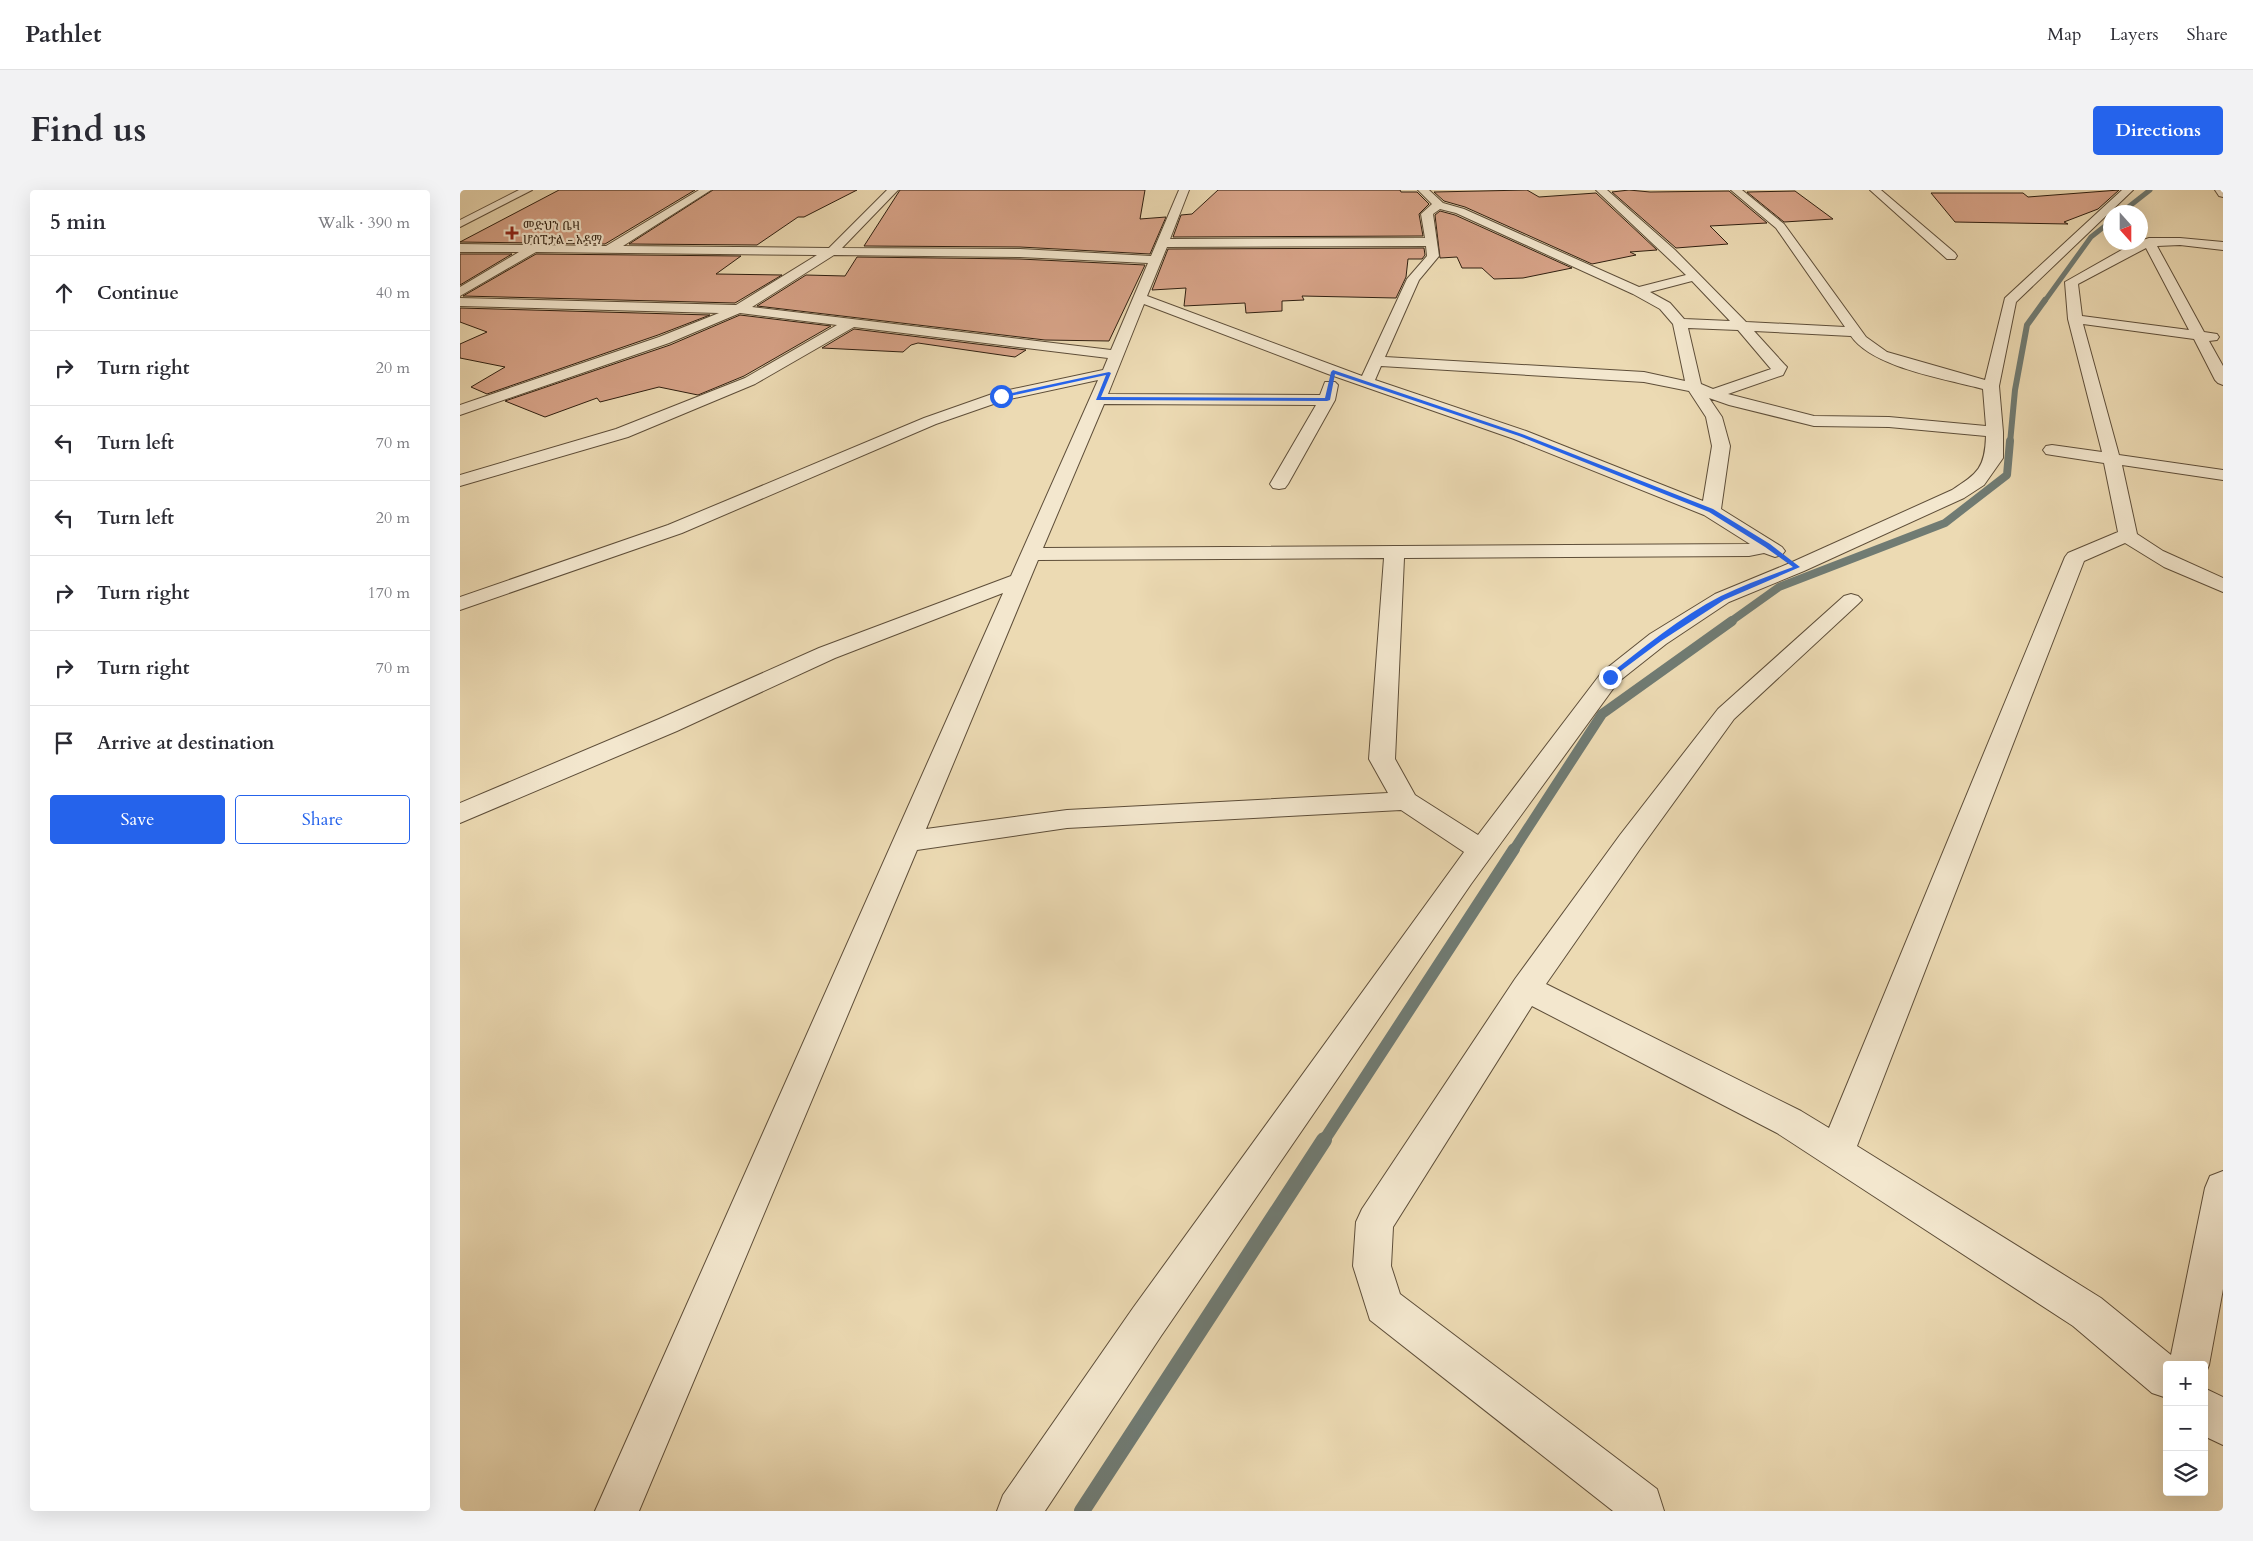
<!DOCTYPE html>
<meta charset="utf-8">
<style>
body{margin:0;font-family:Cardo,"Noto Serif Ethiopic",serif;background:#f2f2f3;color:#2b2b33}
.controls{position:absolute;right:15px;bottom:15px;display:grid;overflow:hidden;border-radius:5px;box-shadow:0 5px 20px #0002}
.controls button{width:45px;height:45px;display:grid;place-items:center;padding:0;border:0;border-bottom:1px solid #e1e1e2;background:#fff;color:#2b2b33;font:25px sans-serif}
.compass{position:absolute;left:1643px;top:15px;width:45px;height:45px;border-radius:50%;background:#fff;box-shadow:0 5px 20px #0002;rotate:159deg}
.stop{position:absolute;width:15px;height:15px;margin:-11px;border:4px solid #2563eb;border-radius:50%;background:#fff}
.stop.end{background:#2563eb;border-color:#fff;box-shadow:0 1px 5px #0008}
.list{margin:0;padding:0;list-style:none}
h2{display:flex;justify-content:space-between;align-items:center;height:65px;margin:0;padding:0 20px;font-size:21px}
h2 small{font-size:16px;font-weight:400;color:#7c7c81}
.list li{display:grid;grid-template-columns:32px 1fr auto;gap:15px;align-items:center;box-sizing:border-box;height:75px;padding:0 20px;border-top:1px solid #e1e1e2}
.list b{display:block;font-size:19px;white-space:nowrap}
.list em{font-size:16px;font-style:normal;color:#7c7c81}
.actions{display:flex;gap:10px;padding:15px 20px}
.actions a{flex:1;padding:11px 0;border:1px solid #2563eb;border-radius:5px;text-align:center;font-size:18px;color:#2563eb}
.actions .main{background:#2563eb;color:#fff}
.icon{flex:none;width:28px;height:28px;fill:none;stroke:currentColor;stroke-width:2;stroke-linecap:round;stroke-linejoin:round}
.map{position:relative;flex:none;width:1763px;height:1321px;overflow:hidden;border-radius:5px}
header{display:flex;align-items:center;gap:30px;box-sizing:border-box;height:70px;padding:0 25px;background:#fff;border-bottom:1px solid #e1e1e2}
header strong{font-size:24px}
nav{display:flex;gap:28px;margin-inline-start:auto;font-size:18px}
.intro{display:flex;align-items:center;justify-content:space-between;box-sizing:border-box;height:120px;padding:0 30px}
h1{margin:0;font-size:35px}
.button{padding:12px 22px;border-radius:5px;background:#2563eb;color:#fff;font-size:18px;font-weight:700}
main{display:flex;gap:30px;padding:0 30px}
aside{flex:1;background:#fff;border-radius:5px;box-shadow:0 5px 20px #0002}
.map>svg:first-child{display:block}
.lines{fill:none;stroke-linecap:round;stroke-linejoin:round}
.stream-far5{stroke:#707b73;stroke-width:5}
.stream-far4{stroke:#707b73;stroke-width:6}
.stream-far3{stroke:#707b73;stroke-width:8}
.stream-far2{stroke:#707b73;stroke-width:10}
.stream-far1{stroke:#707b73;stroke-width:12}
.stream{stroke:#707b73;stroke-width:16}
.building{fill:#d7a388;stroke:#2f1f10}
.minor-casing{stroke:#5e4e39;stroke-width:2}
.minor{fill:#f3e7ce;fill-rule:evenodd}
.route{fill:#2563eb}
.poi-dot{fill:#8f2418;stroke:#f3e7ce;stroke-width:2}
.labels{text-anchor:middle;stroke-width:4.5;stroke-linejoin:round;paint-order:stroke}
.far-poi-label{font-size:12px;fill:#2f1f10;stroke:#f3e7ce;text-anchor:start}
</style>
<header>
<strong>Pathlet</strong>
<nav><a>Map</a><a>Layers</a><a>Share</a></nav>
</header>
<div class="intro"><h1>Find us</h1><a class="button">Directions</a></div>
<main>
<aside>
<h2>5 min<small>Walk · 390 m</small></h2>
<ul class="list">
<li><svg class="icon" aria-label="ahead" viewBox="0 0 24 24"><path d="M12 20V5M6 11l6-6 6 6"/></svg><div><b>Continue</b></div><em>40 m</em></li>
<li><svg class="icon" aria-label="right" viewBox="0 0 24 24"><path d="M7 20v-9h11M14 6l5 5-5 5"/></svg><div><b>Turn right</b></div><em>20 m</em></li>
<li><svg class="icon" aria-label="left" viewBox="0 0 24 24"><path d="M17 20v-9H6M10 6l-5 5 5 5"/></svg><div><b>Turn left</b></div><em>70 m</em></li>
<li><svg class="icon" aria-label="left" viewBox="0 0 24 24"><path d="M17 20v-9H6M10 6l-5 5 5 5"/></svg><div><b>Turn left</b></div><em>20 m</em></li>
<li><svg class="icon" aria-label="right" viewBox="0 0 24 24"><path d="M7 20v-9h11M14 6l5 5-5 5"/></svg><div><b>Turn right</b></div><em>170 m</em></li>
<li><svg class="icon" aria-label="right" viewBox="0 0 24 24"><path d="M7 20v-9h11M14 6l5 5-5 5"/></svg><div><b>Turn right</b></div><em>70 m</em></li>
<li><svg class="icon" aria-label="arrive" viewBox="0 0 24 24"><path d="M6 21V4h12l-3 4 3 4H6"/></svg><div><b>Arrive at destination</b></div></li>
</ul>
<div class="actions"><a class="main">Save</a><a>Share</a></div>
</aside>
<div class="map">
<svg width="1763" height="1321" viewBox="0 0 1763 1321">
<rect width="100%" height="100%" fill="#ecdab3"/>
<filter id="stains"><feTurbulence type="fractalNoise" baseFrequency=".004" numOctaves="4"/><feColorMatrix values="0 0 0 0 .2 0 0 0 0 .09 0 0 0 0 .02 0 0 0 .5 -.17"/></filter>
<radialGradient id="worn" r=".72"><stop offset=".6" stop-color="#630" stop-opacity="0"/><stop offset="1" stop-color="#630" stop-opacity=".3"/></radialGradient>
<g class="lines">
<g class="stream-far5">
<polyline points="1662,22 1690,0"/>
<polyline points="1584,112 1631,47 1650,32"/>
</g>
<polyline class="stream-far4" points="1550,253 1555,200 1567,135 1585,110"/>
<polyline class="stream-far3" points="1270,432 1319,397 1485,333 1547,285 1550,251"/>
<polyline class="stream-far2" points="1053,661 1142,524 1272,431"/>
<polyline class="stream-far1" points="863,952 1054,659"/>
<polyline class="stream" points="622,1321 864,950"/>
</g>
<g class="building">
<polygon points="99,0 235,0 145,54 0,52"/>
<polygon points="253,0 397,0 344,27 338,27 297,55 169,54"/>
<polygon points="440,0 685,0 680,29 706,27 690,64 560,57 404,56"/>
<polygon points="758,0 940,0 941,2 957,2 969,14 959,24 963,46 713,47 721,25 732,24"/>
<polygon points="1067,0 1079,7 1136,3 1197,60 1170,62 1176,65 1132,74 1005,17 984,11 974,2"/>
<polygon points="1169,0 1190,2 1269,1 1307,33 1250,36 1268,54 1216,58 1152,2"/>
<polygon points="1659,0 1638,19 1604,32 1608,34 1495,32 1471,3 1563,3 1568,7"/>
<polygon points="1335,1 1373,29 1324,32 1287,2"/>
<polygon points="980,21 995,25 1112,78 1063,88 1034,89 1022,78 1002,78 997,67 980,68 975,25"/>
<polygon points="964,58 965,65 962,69 948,69 946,87 936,108 842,106 844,110 822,111 822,121 786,123 785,113 724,116 726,98 692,100 708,59"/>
<polygon points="0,64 52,64 0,95"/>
<polygon points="76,64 281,66 256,84 322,85 275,113 3,106"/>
<polygon points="397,67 560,69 685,75 649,151 585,150 297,116 346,85 385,86"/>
<polygon points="0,118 250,125 198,145 27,204 11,197 45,177 0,168 0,154 27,142 0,132"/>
<polygon points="280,125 371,136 284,186 238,205 199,197 140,212 137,208 85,227 45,211 210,155"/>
<polygon points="394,139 566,160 555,167 458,153 451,155 443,162 362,158"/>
</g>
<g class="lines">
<defs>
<g id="minor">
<polygon points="59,0 72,0 0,37 0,30"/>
<path d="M239,0H251L163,56L369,58L427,0H438L382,58L560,59L691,66L719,0H729L710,49L965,48L961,24L972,14L958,0H969L983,13L1004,19L1179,97L1226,85L1136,0H1147L1215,60L1286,132L1385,137L1316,38L1271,0H1282L1324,34L1406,147L1427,162L1525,190L1545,108L1662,0H1673L1556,112L1539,196L1543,242V268L1524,295L1504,308L1344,381L1269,412L1206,454L1158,492L1011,694L701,1146L585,1321H537L543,1305L673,1118L1004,662L941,620L607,638L457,660L179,1321H135L543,403L375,468L217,541L0,633V613L199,529L359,458L551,386L638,190L545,210L476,234L222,343L0,420V407L208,335L464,228L535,203L643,180L648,168L394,137L295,194L168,247L0,296V285L156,239L285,188L377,135L280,123L209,153L0,225V215L199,147L259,123L0,116V108L276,115L357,65L76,62L0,106V97L59,62H0V54L146,56ZM980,19L996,23L1173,104L1200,119L1213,134L1225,191L1184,182L925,167L959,90L979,66L973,24ZM966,56L967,66L947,89L902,186L687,106L707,57ZM374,65L560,67L688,73L651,160L292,117ZM1232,91L1270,131L1224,129L1210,113L1190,102ZM684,114L868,184L1054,249L1244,325L1290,354L583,358L644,214L856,215L810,294L813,298L819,299L825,298L828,294L875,210L878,195L875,192H865L860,205L648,204ZM1228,138L1278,140L1311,179L1253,199L1241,194ZM1294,141L1391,146C1413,178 1487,189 1523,199L1526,236L1429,227L1354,226L1268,204L1323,185L1327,177L1324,174ZM921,176L1184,192L1229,201L1246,227L1252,256L1243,311L1066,241L915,190ZM1249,208L1269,215L1354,236L1429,237L1526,246C1525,278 1518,283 1492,300L1330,373L1255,404L1190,444L1142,482L1018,645L955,605L935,569L944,368L1289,366L1304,363L1315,367L1322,365L1325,361L1322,357L1261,319L1270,256L1262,227ZM924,368L909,569L928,603L607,620L466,639L578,370Z"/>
<polygon points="1410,0 1421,0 1495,63 1497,66 1495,69 1487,69"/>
<polygon points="1755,0 1763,0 1763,7 1759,6"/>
<path d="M1689,48H1720L1763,52V60L1720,55L1697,56L1744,142L1757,144L1759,147L1757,150L1749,151L1763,176V195L1758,193L1755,190L1734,149L1623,134L1659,265L1763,280V290L1662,275L1677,344L1703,361L1763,388V402L1704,377L1665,353L1624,371L1397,956L1641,1108L1711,1165L1745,998L1750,986L1763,981V1099L1749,1175L1744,1187V1175H1707V1208L1692,1203L1613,1136L1317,943L1072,816L933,1037L931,1076L940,1104L1197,1299L1204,1321H1153L910,1130L893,1076L896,1032L902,1019L1055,789L1160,645L1258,519L1384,406L1391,404L1398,406L1402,410L1398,414L1274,529L1180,659L1086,794L1341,921L1369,938L1605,367L1608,363L1658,342L1644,273L1592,265L1586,264L1583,260L1586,256L1592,255L1642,262L1608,129L1605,92L1674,53ZM1686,58L1729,140L1622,126L1618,94Z"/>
<polygon points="1744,1198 1763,1207 1763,1255 1744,1246"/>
</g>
</defs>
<use href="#minor" class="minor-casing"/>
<use href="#minor" class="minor"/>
</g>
<path class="route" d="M873,180L1062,244L1253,319L1310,354L1340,377L1264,410L1201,451L1150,489L1146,487L1147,486C1183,458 1220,427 1261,406C1284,395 1308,386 1333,377L1305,357L1249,322L1059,246L875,184L870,210L867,211L636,210L646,185L541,208L538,206L649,182L651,183L641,207L865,208L871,182Z"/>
<path class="poi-dot" d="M49.5 35.5h5v5h5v5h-5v5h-5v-5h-5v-5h5z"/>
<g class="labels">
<g class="far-poi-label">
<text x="63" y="40">መድህን ቤዛ<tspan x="63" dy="14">ሆስፒታል - አዳማ</tspan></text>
</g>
</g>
<rect width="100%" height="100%" filter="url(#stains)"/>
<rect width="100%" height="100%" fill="url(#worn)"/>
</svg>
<div class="controls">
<button>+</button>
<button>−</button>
<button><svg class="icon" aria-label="layers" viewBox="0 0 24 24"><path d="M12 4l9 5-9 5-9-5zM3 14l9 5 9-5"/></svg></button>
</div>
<svg class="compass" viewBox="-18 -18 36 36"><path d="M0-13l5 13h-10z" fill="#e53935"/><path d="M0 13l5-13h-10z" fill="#7c7c81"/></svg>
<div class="stop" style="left:541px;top:206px"></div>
<div class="stop end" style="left:1150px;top:487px"></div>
</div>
</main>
